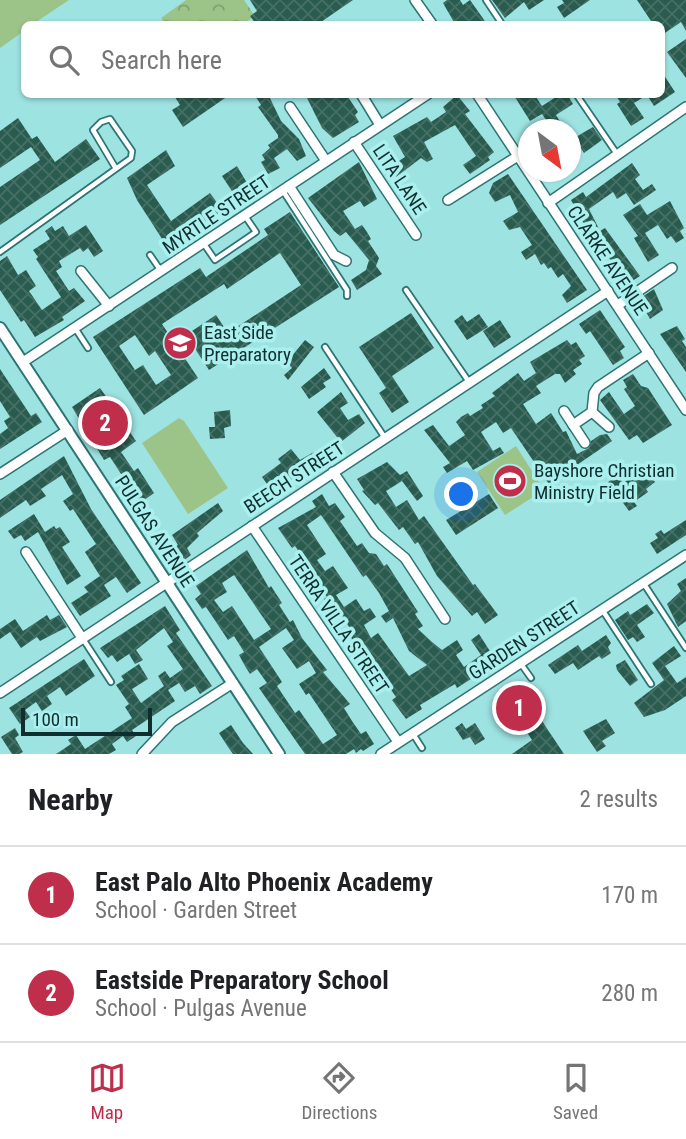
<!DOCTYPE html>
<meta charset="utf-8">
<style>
body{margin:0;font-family:"Roboto Condensed",sans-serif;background:#f6f6f6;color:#202124}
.compass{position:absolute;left:518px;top:119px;width:63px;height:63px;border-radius:50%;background:#fff;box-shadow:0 2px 5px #0004;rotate:148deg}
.scale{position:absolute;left:21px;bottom:18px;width:131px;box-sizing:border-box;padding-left:7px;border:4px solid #112e2e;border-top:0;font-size:19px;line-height:24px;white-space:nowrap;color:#112e2e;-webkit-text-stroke:5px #aaf0ef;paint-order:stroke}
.you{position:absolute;left:462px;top:495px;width:24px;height:24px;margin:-18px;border:5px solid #fff;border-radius:50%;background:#1a73e8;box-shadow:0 0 0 10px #1a73e833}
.badge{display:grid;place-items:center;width:46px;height:46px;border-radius:50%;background:#bf2e4b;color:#fff;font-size:23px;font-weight:700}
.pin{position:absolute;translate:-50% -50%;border:4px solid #fff;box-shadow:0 2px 7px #0006}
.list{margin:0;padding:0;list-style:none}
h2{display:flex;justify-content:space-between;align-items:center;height:91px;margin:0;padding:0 28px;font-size:30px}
h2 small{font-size:23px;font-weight:400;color:#757577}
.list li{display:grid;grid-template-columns:46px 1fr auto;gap:21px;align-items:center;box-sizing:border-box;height:98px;padding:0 28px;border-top:2px solid #e0e0e0}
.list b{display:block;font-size:26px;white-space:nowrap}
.list p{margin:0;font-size:23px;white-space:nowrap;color:#757577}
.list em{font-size:23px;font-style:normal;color:#757577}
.icon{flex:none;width:38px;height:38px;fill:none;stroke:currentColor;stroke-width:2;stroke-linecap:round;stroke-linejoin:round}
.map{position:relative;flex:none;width:686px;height:754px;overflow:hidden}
.search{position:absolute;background:#fff;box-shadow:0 2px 5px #0004;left:21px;right:21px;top:21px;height:77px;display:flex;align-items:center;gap:18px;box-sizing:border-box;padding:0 24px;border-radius:10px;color:#757577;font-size:26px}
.sheet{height:287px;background:#fff}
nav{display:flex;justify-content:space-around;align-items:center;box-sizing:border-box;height:98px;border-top:2px solid #e0e0e0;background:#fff;font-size:19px;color:#757577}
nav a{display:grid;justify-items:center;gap:4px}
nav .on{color:#bf2e4b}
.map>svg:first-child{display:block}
.park{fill:url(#park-crowns)}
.pitch{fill:#9dc488}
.building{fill:url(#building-cross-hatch);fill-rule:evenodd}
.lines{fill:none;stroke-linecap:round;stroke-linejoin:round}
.service-casing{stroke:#2e7474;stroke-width:8}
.minor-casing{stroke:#2e7474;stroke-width:12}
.tertiary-casing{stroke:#2e7474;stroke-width:14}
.service{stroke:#fff;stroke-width:4.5}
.minor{stroke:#fff;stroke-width:9}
.tertiary{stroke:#fff;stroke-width:10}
.labels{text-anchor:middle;stroke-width:7;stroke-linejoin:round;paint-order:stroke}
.street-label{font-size:19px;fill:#112e2e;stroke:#aaf0ef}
.poi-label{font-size:19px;fill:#112e2e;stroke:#aaf0ef;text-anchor:start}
</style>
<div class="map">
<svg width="686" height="754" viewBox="0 0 686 754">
<defs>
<pattern id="park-crowns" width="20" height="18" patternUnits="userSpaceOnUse" patternTransform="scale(1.75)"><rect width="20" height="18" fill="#9dc488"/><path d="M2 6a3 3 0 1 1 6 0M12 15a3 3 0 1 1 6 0" fill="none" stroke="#7fa070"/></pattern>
<pattern id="building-cross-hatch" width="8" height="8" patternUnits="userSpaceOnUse" patternTransform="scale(1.75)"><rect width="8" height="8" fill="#295b4f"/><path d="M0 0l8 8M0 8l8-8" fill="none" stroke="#466f66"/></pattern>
</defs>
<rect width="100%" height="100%" fill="#9de3e2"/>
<polygon class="park" points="186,0 244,0 255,16 243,24 165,24 161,18"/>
<g class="pitch">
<polygon points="0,0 69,0 33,24 24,24 24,31 0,48"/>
<polygon points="179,418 184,421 228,488 188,514 142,443"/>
<polygon points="516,446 544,490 505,515 477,472"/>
</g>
<g class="building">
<polygon points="250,0 353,0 318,24 256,24 250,16 257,11"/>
<polygon points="447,0 460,0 463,5 470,0 487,24 455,24 443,3"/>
<polygon points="492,0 544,0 529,10 524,2 505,18"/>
<polygon points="562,0 590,0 564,18 557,7 564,3"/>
<polygon points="637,0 686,0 686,31 681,22 662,35 662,24 653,24"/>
<polygon points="686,39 686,78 667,52"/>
<polygon points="662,72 675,92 654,106 647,95 634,103 644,118 631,126 617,104 620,102 615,94 662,94"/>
<polygon points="173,94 231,94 183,127 172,110 180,105"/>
<polygon points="254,94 268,94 281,121 299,139 306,156 297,161 287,149 274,158 280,168 268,174 261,162 265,160 262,155 270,148 268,145 278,138 278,135 258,107 261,105"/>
<polygon points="305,94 346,94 358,112 355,115 359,122 333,138 322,128"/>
<polygon points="513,94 534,94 542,106 556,97 554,94 567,94 573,104 556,115 562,125 553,130 542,114 530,121"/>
<polygon points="457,95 470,111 465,114 494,152 488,157 490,160 470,174 463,165 476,156 455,125 424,142 433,159 427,162 421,158 396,177 389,167 405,157 393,136 427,117 431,122 446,112 443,107"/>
<polygon points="18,118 32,139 37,136 55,162 86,139 100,159 0,225 0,187 40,160 31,147 0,168 0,131"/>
<polygon points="593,127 602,140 584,153 574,138"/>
<polygon points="166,150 175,166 147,185 171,221 210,193 223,211 166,245 137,200 127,178"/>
<polygon points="359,162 377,199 364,207 360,201 343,211 355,229 362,225 367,232 371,239 368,241 379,258 376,266 382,274 357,290 351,280 366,270 369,260 346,232 340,236 334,231 308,198"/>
<polygon points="632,163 640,175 635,179 643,190 652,184 656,190 634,205 626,193 617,199 613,192 589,209 600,231 605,228 640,276 626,285 598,240 589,233 571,200 583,192 586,197"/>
<polygon points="237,166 247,183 241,187 245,194 237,199 222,176"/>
<polygon points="508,174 587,290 567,303 562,295 571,286 563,274 558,278 551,267 548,269 544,263 541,265 535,254 526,260 521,252 532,245 520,227 509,230 503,221 518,212 510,195 495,202 489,193 493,183"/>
<polygon points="670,201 684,228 680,231 684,238 676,243 671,236 667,239 658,225 645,233 659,255 648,262 634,238 638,236 623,215 640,204 647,215"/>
<path d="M290,212L339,287L209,370L186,335L216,315L228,333L301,285L280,253L227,289L224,284L162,324L198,378L144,415L93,337L200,268L206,277L268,235L264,229ZM135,335L149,356L155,351L171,375L156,385L143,365L135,370L119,346Z"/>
<polygon points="86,225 103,251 94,257 88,248 83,252 80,248 59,261 62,267 56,271 69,291 74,288 85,301 62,317 64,320 35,337 24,320 21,322 0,290 0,261 7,256 18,275 26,270 36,286 29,291 42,310 61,297 36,259 38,257 33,250 50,239 45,231 52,226 55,231 63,226 69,236"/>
<polygon points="654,289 663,310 650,319 639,299"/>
<polygon points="600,310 625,347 620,351 624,358 613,365 590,331 586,334 579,324"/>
<polygon points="411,313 434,348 392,376 409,402 392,413 379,393 386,388 359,347"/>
<polygon points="479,314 488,327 467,340 454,321 462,315 467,322"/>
<polygon points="500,320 511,337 494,348 483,331"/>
<polygon points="677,326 685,339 682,341 686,347 686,372 660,334"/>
<polygon points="305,340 314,347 288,380 284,375 292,368 287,362"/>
<polygon points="567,340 571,345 576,342 585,356 579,360 582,364 573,370 576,374 565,383 560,374 555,374 536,386 541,393 523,404 536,424 551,413 563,432 566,431 577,454 589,448 591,441 600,435 607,434 612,441 549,484 511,428 503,433 496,422 481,432 493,451 500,447 504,453 473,470 467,461 447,473 443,467 450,463 424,430 433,425 449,446 465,435 456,422 461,417 468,413 470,416 483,408 481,405 495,396 492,393 518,373 524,381 536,373 530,362"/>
<polygon points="324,368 331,378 323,383 326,387 309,399 301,387"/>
<polygon points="0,369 31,416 36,413 42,422 0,449 0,434 8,428 4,421 10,417 0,401"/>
<polygon points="633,374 641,386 648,388 672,425 643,443 637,435 629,440 600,400 609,392 624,414 635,406 624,389 627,387 623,380"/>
<polygon points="100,388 110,402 115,399 131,425 127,428 136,441 121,452 134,471 138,468 154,493 140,503 110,457 104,460 72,407"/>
<polygon points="341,392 348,403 340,408 348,420 359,414 365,423 341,442 317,412"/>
<polygon points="230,410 231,426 224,428 225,438 210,439 209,427 215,427 214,412"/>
<polygon points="291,449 300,460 314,452 319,460 293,481 290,478 272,491 262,477 281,463 278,459"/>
<polygon points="64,456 91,509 141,583 127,593 116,577 104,585 111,596 80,616 71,603 88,592 84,587 100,576 85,552 96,544 73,509 70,511 63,501 73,494 62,475 41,489 46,496 30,506 26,500 0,518 0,500"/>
<polygon points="387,462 400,475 407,471 423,496 417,501 402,481 386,491 396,507 407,500 419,520 424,516 473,585 475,584 498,615 485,624 477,612 472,616 437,576 418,542 415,544 403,527 399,530 378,503 375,505 362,491 364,490 357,479"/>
<polygon points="642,470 649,473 655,482 646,489 648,492 634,502 637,506 629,511 608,482 618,476 623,483"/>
<path d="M322,494L329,506L335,503L345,517L340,521L357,546L362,543L369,553L376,554L384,566L387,564L418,612L415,614L423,626L418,629L432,642L442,650L457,640L463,650L456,655L464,667L481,655L471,640L479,634L495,659L469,675L471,679L457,688L455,684L420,705L422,709L406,719L392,700L396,697L385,681L382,683L348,633L351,630L341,614L337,617L324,599L327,597L303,565L306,562L295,546L292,548L278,528L316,507L312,501ZM321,515L363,577L366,575L379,593L389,611L381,616L386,623L393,618L409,651L427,665L409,676L378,633L371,638L364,625L376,617L370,608L364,611L356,599L344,607L336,595L348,588L333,566L325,571L317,560L326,554L307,525Z"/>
<polygon points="489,494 498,508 456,535 446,520"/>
<polygon points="218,503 223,511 197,533 199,536 187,548 191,555 180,563 171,550 178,545 172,535"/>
<polygon points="34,514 45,532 54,526 56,529 60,527 70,542 62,547 81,576 67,585 38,532 25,541 21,535 14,539 8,531"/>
<polygon points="686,520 686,535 657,554 650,543 658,538 655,534 661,530 664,534"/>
<path d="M247,550L269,588L271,586L282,603L279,605L290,622L293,620L302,638L327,670L323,672L350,704L344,708L352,721L361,734L366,731L374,744L363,751L361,749L356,753L354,749L346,754H305L259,688L267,683L257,669L250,674L245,666L239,655L244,652L234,636L228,640L206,607L202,609L195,599L201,594L196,586ZM234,575L271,629L254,640L232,606L223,612L214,600L227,592L222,583ZM286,628L294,640L282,648L297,669L309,661L316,673L299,684L306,695L309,693L337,735L323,744L299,710L295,713L277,686L282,682L259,647Z"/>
<polygon points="686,578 686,621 678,627 667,604 681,591 677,584"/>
<polygon points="647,604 654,613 637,625 645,637 637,642 633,637 628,640 615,620 628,611 630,615"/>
<polygon points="165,606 180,630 176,633 212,686 200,694 195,686 185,692 179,683 168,690 175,701 132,730 136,736 127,742 123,736 112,744 116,750 109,754 56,754 71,744 68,740 76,735 85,749 132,718 125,707 129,704 116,685 124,680 121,676 139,664 148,679 132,689 141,703 164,686 158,676 165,671 170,678 183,669 167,646 173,642 164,628 136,650 143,660 135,664 129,654 117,662 112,655 108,658 100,648"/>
<polygon points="47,615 50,620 59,615 67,627 40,641 37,637 21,648 10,632 0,639 0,629 15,619 23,631"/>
<polygon points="606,635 611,643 608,647 611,653 602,659 599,656 578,670 573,663 555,674 548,665 578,645 582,651"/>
<polygon points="674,646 681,656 665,666 677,683 686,677 686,696 665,710 644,717 634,703 664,680 652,663"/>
<polygon points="84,659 95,676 66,696 60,687 47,696 52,704 42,711 36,702 25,710 30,717 20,724 9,708"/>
<polygon points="625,660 638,680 630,686 617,670 616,665"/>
<polygon points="517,683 548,730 564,754 512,754 532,740 501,693"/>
<polygon points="606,719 615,733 602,741 606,746 597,752 583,731"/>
<polygon points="462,723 466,729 475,723 485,739 475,745 470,737 463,740 455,728"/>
<polygon points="231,725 243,743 253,754 233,754 228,747 219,733"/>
<polygon points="15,728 19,735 15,738 23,752 19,754 12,754 1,737"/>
</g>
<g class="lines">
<defs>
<g id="service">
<polyline points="486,0 502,24"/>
<polyline points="576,94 617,154"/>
<polyline points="283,191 347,290 347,296"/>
<polyline points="204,244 215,260 256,232 245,216"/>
<polyline points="0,252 131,158 132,151 110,119 101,122 93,130 115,167"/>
<polyline points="150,255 161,271"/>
<polyline points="406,290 469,382"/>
<polyline points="75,328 88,348"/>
<polyline points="325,347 385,438"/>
<polyline points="644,584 686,648"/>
<polyline points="603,611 651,684"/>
<polyline points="83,639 111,682"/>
<polyline points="521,664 531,678"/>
<polyline points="413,734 422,748"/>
</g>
<g id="minor">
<polyline points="415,0 432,24"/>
<polyline points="361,94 380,125"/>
<polyline points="477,94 686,410"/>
<polyline points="290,107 326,161"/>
<polyline points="354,142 416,235"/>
<polyline points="289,186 334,255 346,261"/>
<polyline points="448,200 518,156"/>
<polyline points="548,203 686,107"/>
<polyline points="81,271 109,306"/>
<polyline points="618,305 672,268"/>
<polyline points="23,362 428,94"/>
<polyline points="564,411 585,443"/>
<polyline points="592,412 609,427"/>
<polyline points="573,425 592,412 594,393 598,387 649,353"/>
<polyline points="333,472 375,533 405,558 445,619"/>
<polyline points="0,474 68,430"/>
<polyline points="252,526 398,742"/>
<polyline points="26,552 82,638"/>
<polyline points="0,693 608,291"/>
<polyline points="142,754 172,722 233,683"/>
<polyline points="381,754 686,555"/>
</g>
<polyline id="tertiary" points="0,328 279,754"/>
</defs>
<use href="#service" class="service-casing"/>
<use href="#minor" class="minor-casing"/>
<use href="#tertiary" class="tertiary-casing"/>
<use href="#service" class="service"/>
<use href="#minor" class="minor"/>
<use href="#tertiary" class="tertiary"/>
</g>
<defs>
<symbol id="school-disc" viewBox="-11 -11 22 22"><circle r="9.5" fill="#bf2e4b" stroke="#aaf0ef"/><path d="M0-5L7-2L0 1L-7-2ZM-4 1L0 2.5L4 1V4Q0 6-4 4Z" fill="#fff"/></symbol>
<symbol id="stadium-disc" viewBox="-11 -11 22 22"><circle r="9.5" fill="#bf2e4b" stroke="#aaf0ef"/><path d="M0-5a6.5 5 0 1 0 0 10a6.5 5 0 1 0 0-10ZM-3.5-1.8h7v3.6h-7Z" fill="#fff"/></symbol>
</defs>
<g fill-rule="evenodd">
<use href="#school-disc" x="161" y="324" width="38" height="38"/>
<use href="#stadium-disc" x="491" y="462" width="38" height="38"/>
</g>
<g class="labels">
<g class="street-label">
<text transform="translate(400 179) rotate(56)" y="7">LITA LANE</text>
<text transform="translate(216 214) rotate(-34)" y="7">MYRTLE STREET</text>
<text transform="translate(608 260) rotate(56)" y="7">CLARKE AVENUE</text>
<text transform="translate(294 477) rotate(-33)" y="7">BEECH STREET</text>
<text transform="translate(155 531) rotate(57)" y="7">PULGAS AVENUE</text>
<text transform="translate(339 624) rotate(56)" y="7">TERRA VILLA STREET</text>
<text transform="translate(524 640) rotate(-33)" y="7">GARDEN STREET</text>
</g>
<g class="poi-label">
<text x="204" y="339">East Side<tspan x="204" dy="22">Preparatory</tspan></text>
<text x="534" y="477">Bayshore Christian<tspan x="534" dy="22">Ministry Field</tspan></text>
</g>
</g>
</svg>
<svg class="compass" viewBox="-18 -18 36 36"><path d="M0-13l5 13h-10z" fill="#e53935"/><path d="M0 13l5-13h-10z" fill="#757577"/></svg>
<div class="scale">100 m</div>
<div class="you"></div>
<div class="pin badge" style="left:519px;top:708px">1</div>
<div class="pin badge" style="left:105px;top:423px">2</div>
<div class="search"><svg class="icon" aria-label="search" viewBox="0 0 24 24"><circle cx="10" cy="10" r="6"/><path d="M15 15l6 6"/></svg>Search here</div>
</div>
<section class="sheet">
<h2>Nearby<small>2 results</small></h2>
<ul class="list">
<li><span class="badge">1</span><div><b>East Palo Alto Phoenix Academy</b><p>School · Garden Street</p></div><em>170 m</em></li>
<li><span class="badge">2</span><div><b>Eastside Preparatory School</b><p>School · Pulgas Avenue</p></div><em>280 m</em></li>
</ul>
</section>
<nav>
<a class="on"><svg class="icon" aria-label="map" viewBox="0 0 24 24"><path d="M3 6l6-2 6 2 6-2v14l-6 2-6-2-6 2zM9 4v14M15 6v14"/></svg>Map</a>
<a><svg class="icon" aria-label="directions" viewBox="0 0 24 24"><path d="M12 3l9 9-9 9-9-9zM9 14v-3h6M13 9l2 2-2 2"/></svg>Directions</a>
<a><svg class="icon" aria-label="saved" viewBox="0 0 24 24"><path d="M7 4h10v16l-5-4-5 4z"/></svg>Saved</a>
</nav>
